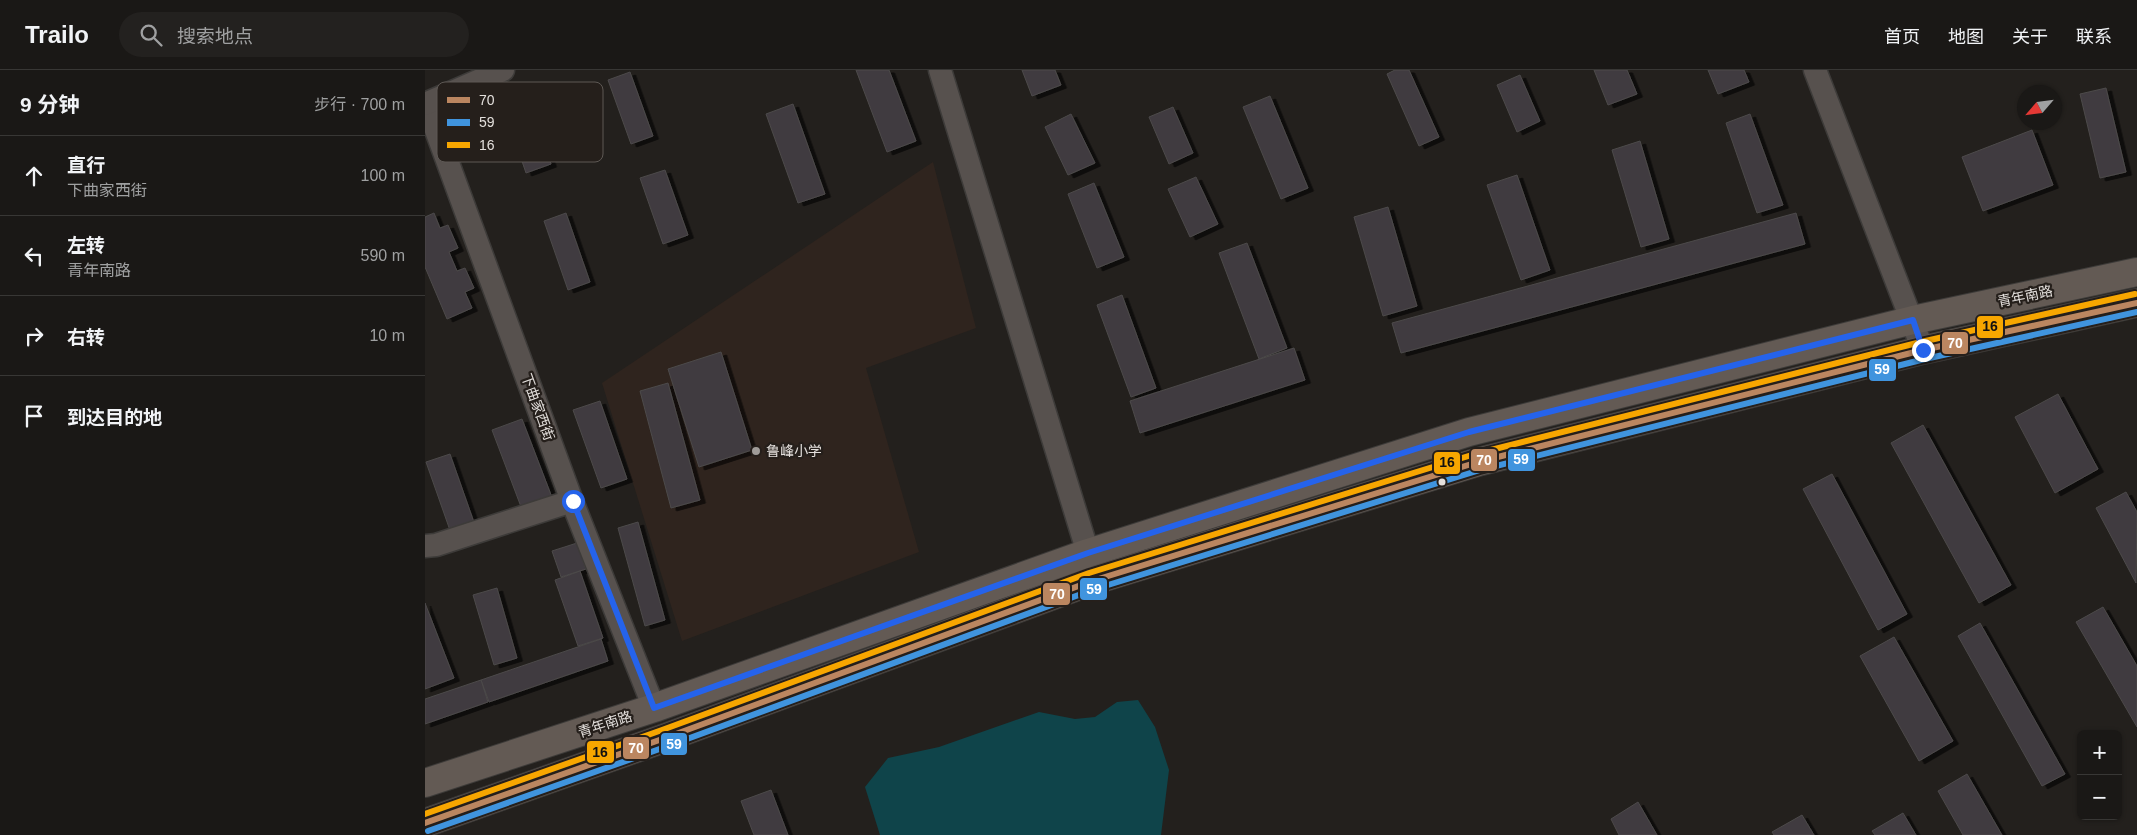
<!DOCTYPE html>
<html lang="zh">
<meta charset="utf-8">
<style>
body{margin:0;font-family:Helvetica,"Noto Sans SC",sans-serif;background:#23211f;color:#f1f3f6}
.controls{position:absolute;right:15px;bottom:15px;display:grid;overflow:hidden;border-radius:8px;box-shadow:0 1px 4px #0004}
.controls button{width:45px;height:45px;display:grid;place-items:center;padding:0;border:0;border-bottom:1px solid #383735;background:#1a1816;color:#f1f3f6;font:25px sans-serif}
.compass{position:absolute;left:1592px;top:15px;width:45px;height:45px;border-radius:50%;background:#1a1816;box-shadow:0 1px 4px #0004;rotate:242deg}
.stop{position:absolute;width:15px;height:15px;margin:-11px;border:4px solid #2563eb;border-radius:50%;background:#fff}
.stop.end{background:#2563eb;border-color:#fff;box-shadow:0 1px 5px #0008}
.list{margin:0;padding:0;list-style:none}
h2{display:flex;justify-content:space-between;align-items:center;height:65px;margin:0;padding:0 20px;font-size:21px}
h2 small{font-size:16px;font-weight:400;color:#9fa0a1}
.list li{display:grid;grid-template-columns:32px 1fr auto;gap:15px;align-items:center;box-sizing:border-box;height:80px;padding:0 20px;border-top:1px solid #383735}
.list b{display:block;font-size:19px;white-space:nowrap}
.list p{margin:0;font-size:16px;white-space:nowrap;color:#9fa0a1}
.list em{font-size:16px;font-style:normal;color:#9fa0a1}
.icon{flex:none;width:28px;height:28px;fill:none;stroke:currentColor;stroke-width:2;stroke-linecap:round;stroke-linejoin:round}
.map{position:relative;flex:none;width:1712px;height:765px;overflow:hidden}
header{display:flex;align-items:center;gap:30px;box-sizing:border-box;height:70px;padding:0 25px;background:#1a1816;border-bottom:1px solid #383735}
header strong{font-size:24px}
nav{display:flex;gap:28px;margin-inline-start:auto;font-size:18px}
.search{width:350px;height:45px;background:#23211f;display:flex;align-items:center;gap:12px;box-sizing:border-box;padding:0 18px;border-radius:28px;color:#9fa0a1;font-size:19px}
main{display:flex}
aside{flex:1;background:#1a1816}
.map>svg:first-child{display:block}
.built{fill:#2f241e}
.water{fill:#0f444a}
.building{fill:#413b40;stroke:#4c4a4a;filter:url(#shadow)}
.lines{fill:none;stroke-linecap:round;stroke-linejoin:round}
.minor-casing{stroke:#3d3b39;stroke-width:25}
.major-casing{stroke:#3d3b39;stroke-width:30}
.minor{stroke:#57514e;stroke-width:22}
.major{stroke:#635a54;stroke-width:28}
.bus-1-casing{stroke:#251f1b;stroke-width:10}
.bus-2-casing{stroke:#251f1b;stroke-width:10}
.bus-3-casing{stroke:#251f1b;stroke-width:10}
.bus-1{stroke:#bb8660;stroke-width:6}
.bus-2{stroke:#4094de;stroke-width:6}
.bus-3{stroke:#f7a600;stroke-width:6}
.route{stroke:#2563eb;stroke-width:6}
.poi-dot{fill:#a09c99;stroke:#251f1b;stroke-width:2}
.bus-dot{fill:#e3dfdc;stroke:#251f1b;stroke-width:2}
.labels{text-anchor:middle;stroke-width:4.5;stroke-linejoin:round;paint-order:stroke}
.street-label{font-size:14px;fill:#e3dfdc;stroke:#251f1b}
.poi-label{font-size:14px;fill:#e3dfdc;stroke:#251f1b;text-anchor:start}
.key{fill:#251f1b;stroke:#5e5955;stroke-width:1}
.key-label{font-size:14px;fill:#e3dfdc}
.line-badge{stroke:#251f1b;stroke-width:2}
.badge-label{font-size:14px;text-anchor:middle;font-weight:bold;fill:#fff}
.pale-badge-label{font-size:14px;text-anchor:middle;font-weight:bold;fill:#111}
</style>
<header>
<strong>Trailo</strong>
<div class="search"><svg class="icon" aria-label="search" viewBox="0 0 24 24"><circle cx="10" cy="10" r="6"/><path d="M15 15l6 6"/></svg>搜索地点</div>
<nav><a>首页</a><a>地图</a><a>关于</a><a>联系</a></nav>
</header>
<main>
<aside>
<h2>9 分钟<small>步行 · 700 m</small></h2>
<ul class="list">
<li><svg class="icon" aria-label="ahead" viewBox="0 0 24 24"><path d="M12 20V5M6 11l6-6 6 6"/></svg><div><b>直行</b><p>下曲家西街</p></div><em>100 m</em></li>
<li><svg class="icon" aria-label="left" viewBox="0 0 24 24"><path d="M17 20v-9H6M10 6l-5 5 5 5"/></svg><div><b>左转</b><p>青年南路</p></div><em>590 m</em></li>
<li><svg class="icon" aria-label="right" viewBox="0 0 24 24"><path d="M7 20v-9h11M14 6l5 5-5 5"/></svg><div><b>右转</b></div><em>10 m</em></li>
<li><svg class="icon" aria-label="arrive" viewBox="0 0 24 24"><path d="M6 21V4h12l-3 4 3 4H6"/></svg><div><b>到达目的地</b></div></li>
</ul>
</aside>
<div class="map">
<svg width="1712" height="765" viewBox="0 0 1712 765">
<defs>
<filter id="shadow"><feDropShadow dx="5.5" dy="3" stdDeviation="0" flood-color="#0009"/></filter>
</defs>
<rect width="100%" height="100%" fill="#23201d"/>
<polygon class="built" points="508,92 551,258 441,298 494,482 257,571 177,313"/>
<polygon class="water" points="713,630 730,657 744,700 736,765 455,765 440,717 463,688 514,677 614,642 650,649 670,647 692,632"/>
<g class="building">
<polygon points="431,0 464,0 491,71 462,82"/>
<polygon points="597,0 630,0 636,15 607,26"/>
<polygon points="970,0 984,0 1014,67 994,76 962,4"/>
<polygon points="1169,0 1202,0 1212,24 1183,35"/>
<polygon points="1283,0 1319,0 1324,12 1293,24"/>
<polygon points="205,2 228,66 206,74 183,10"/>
<polygon points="1095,5 1115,51 1092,62 1072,15"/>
<polygon points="1681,18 1701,102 1675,108 1655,24"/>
<polygon points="845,26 883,118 856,129 818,37"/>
<polygon points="105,33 126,94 101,103 80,41"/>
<polygon points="368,34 400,124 373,133 341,44"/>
<polygon points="748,37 768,83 744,94 724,47"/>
<polygon points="646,44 670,93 643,105 620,57"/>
<polygon points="1325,44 1358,135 1332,143 1301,53"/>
<polygon points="1607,60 1628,115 1558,141 1537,87"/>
<polygon points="1215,71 1244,169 1216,177 1187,80"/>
<polygon points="240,100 263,165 238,174 215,108"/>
<polygon points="1092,105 1125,200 1096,210 1062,115"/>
<polygon points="771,107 793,154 765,167 743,119"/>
<polygon points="669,113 699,187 672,198 643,124"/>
<polygon points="963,137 992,236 958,246 929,147"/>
<polygon points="9,143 15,158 23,155 33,178 24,182 32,201 40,198 49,218 40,222 47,238 22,249 0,197 0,147"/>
<polygon points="141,143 165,212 143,220 119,151"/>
<polygon points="1371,143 1380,174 976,283 967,253"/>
<polygon points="822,173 862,278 834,289 794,183"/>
<polygon points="697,225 731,318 706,327 672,235"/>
<polygon points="869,278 880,310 715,363 705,331"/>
<polygon points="296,282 327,380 274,397 243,299"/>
<polygon points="243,313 275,430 246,438 215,321"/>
<polygon points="1633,324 1673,399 1630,423 1590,347"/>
<polygon points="175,331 202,409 176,418 148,340"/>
<polygon points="97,349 128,430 98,442 67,360"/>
<polygon points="1498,355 1586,515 1554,533 1466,373"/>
<polygon points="25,384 51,458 27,466 1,392"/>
<polygon points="1407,404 1482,544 1453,560 1378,419"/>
<polygon points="1701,422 1712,442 1711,513 1671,438"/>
<polygon points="213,452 240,550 220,556 193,458"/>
<polygon points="152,473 161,499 136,507 127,481"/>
<polygon points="155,501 178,568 153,576 130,510"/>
<polygon points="72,518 92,588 69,595 48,525"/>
<polygon points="0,533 29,608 0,619"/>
<polygon points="1678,537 1712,596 1712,657 1651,552"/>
<polygon points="1555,553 1640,704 1617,716 1533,566"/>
<polygon points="1469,567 1528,671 1494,691 1435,586"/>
<polygon points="176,569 183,591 64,632 56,610"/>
<polygon points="56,610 63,632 0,654 0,629"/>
<polygon points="1542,704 1577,765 1538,765 1513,721"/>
<polygon points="346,720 363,765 329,765 316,731"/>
<polygon points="1213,732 1232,765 1194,765 1186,749"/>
<polygon points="1478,743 1491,765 1450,765 1447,761"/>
<polygon points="1377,745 1389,765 1349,765 1347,762"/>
</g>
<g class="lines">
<defs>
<g id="minor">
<polyline points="515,0 663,483"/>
<polyline points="1390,0 1498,280"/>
<polyline points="1,33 147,431 229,638"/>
<polyline points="0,34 78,0"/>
<polyline points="0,476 11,475 147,431"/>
</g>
<g id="major">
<polyline points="0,713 229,638 663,483 1044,362 1488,250 1712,202"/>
<polyline points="0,753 240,668 667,511 1053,392 1498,280 1712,233"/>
</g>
</defs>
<use href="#minor" class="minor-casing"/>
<use href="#major" class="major-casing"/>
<use href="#minor" class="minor"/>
<use href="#major" class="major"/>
<defs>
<polyline id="bus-1" points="0,753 240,668 667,511 1053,392 1498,280 1712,233"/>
<polyline id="bus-2" points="3,761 243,676 670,519 1055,400 1500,289 1712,242"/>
<polyline id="bus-3" points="0,744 237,660 664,503 1050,384 1496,272 1710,224"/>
</defs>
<use href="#bus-1" class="bus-1-casing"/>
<use href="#bus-2" class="bus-2-casing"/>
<use href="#bus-3" class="bus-3-casing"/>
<use href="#bus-1" class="bus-1"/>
<use href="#bus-2" class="bus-2"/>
<use href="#bus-3" class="bus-3"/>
</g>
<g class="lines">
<polyline class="route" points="148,431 229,638 663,483 1044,362 1488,250 1498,280"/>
</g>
<circle class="poi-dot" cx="331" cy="381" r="5"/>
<circle class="bus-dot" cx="1017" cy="412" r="4.5"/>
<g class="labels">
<g class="street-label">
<text transform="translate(1600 226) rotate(-12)" y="5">青年南路</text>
<text transform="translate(113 337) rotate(70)" y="5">下曲家西街</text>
<text transform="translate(180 654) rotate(-18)" y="5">青年南路</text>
</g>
<g class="poi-label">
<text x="341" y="386">鲁峰小学</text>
</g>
</g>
<rect x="12" y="12" width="166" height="80" rx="8" class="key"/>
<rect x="22" y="27" width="23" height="6" fill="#bb8660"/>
<rect x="22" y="49" width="23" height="7" fill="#4094de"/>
<rect x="22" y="72" width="23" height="6" fill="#f7a600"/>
<g class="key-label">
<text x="54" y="35">70</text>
<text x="54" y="57">59</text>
<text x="54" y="80">16</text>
</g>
<g class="line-badge">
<rect x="1551" y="245" width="28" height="24" rx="5" fill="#f7a600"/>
<rect x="1516" y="261" width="28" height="24" rx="5" fill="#bb8660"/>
<rect x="1443" y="288" width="29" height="24" rx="5" fill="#4094de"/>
<rect x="1082" y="378" width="29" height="24" rx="5" fill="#4094de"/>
<rect x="1045" y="378" width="28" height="24" rx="5" fill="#bb8660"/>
<rect x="1008" y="381" width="28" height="24" rx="5" fill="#f7a600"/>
<rect x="654" y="507" width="29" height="24" rx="5" fill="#4094de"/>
<rect x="617" y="512" width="29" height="24" rx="5" fill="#bb8660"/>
<rect x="235" y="662" width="28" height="24" rx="5" fill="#4094de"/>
<rect x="197" y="666" width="28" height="24" rx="5" fill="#bb8660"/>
<rect x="161" y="670" width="29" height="24" rx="5" fill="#f7a600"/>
</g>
<g class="badge-label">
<text x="1530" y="278">70</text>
<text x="1457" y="304">59</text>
<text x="1096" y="394">59</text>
<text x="1059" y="395">70</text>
<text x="669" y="524">59</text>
<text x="632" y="529">70</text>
<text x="249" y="679">59</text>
<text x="211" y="683">70</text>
</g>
<g class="pale-badge-label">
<text x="1565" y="261">16</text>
<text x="1022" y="397">16</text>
<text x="175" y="687">16</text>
</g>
</svg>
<div class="controls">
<button>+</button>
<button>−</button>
</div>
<svg class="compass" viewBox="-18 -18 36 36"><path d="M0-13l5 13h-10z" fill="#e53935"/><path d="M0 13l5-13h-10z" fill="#9fa0a1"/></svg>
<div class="stop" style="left:148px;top:431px"></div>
<div class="stop end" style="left:1498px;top:280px"></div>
</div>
</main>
